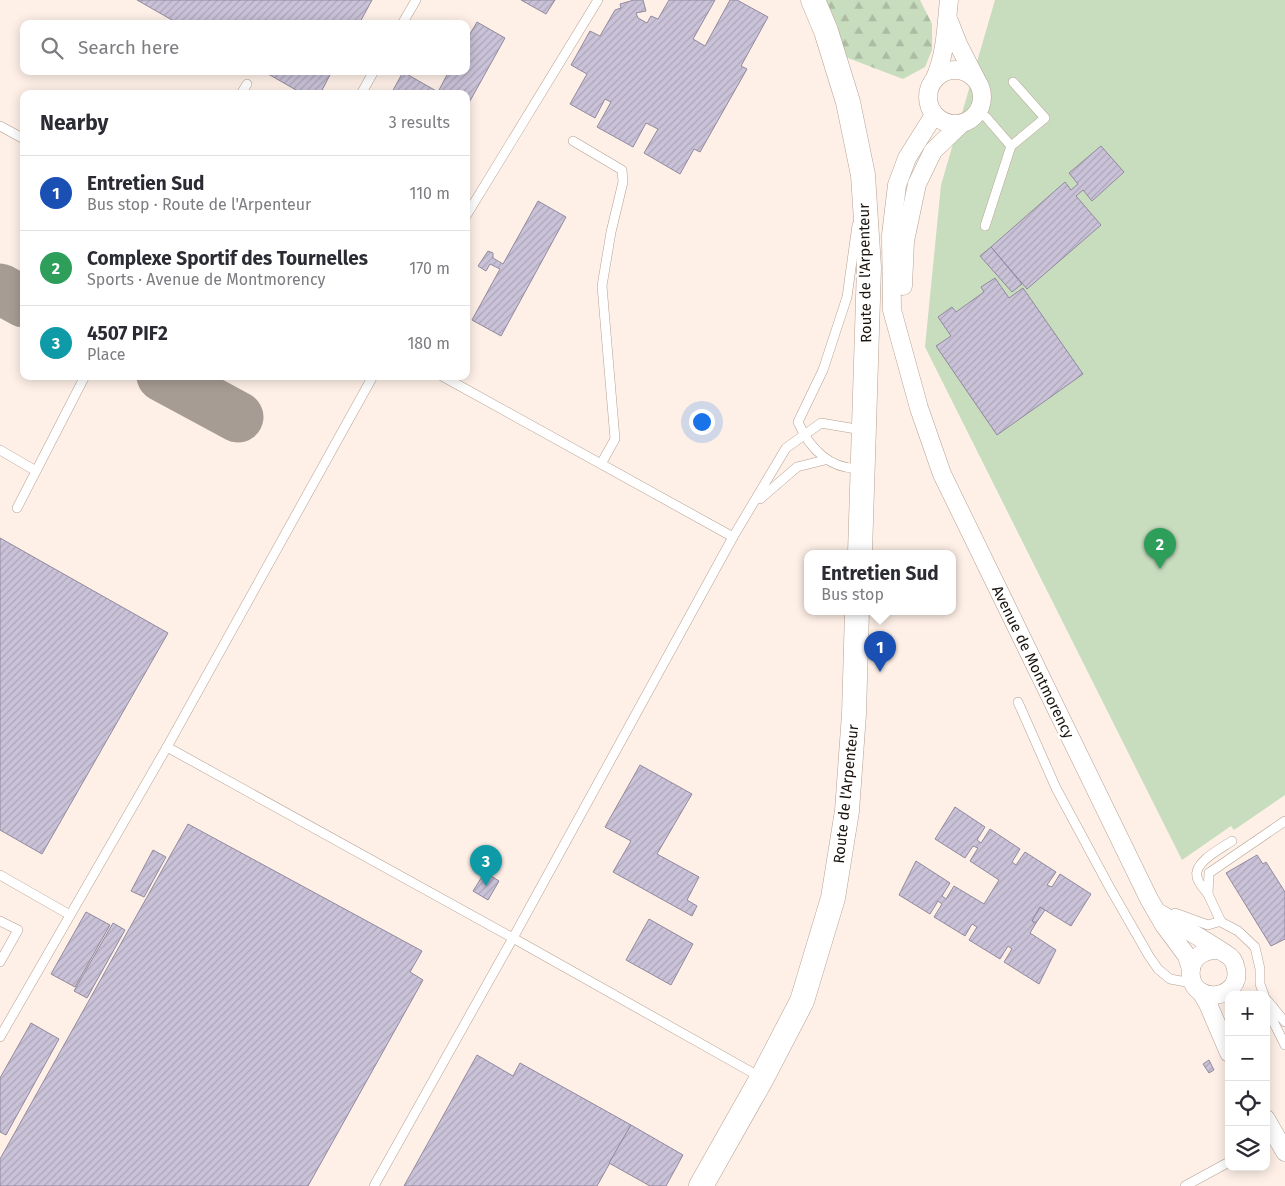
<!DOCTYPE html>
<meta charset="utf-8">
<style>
body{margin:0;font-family:"Fira Sans",sans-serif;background:#f2f2f3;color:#2b2b33}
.controls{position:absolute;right:15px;bottom:15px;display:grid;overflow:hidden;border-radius:10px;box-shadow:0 2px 12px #0003}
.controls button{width:45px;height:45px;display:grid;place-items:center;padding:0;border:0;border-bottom:1px solid #e1e1e2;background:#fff;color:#2b2b33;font:25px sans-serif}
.you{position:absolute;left:701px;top:421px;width:18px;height:18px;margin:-12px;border:4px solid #fff;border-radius:50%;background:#1a73e8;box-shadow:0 0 0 8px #1a73e833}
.badge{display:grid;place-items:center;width:32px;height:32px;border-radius:50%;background:#ea580c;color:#fff;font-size:16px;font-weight:700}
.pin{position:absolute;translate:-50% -41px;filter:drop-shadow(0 1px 2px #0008)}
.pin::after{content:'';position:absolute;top:26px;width:18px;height:15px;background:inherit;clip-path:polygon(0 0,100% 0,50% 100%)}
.popup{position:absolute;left:804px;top:550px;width:152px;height:65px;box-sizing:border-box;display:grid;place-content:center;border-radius:10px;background:#fff;filter:drop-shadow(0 1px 4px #0005);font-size:16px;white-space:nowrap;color:#7c7c81}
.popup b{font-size:19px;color:#2b2b33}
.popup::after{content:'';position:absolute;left:50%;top:100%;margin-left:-10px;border:10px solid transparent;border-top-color:#fff}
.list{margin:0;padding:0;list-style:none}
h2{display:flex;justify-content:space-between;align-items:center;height:65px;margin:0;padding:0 20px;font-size:21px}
h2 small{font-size:16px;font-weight:400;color:#7c7c81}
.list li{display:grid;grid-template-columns:32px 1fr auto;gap:15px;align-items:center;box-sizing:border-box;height:75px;padding:0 20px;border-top:1px solid #e1e1e2}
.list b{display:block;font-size:19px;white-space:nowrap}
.list p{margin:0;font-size:16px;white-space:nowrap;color:#7c7c81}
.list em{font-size:16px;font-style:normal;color:#7c7c81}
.icon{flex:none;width:28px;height:28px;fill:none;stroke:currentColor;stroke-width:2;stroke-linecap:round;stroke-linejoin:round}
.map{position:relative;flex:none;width:1285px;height:1186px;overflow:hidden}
.search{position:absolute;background:#fff;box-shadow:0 2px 12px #0003;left:20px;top:20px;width:450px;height:55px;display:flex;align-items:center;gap:12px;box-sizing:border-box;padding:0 18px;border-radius:10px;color:#7c7c81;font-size:19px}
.panel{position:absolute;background:#fff;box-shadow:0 2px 12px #0003;left:20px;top:90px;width:450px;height:290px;border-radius:10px}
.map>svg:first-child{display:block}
.forest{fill:url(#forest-firs)}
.park{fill:#c8dcbe}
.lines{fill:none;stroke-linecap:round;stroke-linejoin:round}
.taxiway{stroke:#a79c94;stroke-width:51}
.building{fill:url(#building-hatch);stroke:#91899e}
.lane-casing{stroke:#b5a091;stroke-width:10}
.street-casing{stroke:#b5a091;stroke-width:19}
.secondary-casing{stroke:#b5a091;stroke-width:25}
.lane{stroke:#fff;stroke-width:9}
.street{stroke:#fff;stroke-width:18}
.secondary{stroke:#fff;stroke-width:24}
.labels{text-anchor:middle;stroke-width:5;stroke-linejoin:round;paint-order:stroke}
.street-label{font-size:15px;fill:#1a130e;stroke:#fff}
</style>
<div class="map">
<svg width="1285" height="1186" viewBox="0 0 1285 1186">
<defs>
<pattern id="forest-firs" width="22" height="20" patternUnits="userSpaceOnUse" patternTransform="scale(1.25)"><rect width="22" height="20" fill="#c8dcbe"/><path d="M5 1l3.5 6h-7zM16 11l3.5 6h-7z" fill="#abbca2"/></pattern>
<pattern id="building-hatch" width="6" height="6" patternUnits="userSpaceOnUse" patternTransform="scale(1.25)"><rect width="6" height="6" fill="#cac2d8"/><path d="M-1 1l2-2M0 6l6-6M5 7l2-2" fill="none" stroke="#ada6b8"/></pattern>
</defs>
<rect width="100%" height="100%" fill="#fef0e7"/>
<polygon class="forest" points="826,0 920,0 932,24 932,50 925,67 903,79 840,55"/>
<polygon class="park" points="995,0 1285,0 1285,795 1234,830 1231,826 1182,860 925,347 941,185"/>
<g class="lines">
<g class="taxiway">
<polyline points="0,289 24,302"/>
<polyline points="162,376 238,417"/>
</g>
</g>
<g class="building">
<polygon points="137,0 372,0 359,24 179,24"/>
<polygon points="521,0 555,0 546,14"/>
<polygon points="634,0 643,0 646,11 636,13 638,18 647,23 651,16 658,19 669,0 715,0 693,39 705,46 730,0 737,0 768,17 741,66 747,69 700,152 694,149 680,174 644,153 658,129 646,123 633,147 597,127 611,102 605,99 595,118 570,104 587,74 571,65 590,31 600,36 615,10 621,8 620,4"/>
<polygon points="477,22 505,38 466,108 466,94 391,94 403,72 438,92 449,71 466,71 466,41"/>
<polygon points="263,71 332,71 320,94 303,94"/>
<polygon points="1101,146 1124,172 1092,201 1083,190 1076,196 1101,225 1027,289 991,247 1065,182 1071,190 1078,184 1069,173"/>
<polygon points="538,201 566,217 501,336 472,320 500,269 490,264 486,271 478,266 488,251 493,253 493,258 503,264"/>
<polygon points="991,247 1022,284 1012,292 980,256"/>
<polygon points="995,278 1009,298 1023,288 1083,374 997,435 936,346 951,336 938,317 952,307 956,312 984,292 981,287"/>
<polygon points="0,538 168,633 42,854 0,830"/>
<polygon points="640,765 692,794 657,854 699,877 687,900 697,906 692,916 613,872 631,841 605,827"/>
<polygon points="955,807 985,827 977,840 981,843 990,829 1020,849 1012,862 1016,865 1025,852 1056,872 1047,885 1052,887 1060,874 1091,894 1071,926 1040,907 1032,921 1036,923 1030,933 1056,950 1039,984 1004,962 1012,949 1008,946 1000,959 969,940 977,927 972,924 965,936 934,917 942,904 938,901 930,914 899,895 916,861 950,883 942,896 946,899 954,886 984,904 999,880 970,861 978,848 973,846 965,858 935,839"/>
<polygon points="188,824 422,951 410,972 423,980 308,1186 0,1186 0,1159"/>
<polygon points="153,850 166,857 144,897 131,891"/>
<polygon points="1257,855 1263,864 1266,862 1285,892 1285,939 1271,946 1226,873"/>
<polygon points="485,872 499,881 488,900 473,891"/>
<polygon points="1040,907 1045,910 1036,923 1032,921"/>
<polygon points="86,912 110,925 75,987 51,974"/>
<polygon points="649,919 693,944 671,985 626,960"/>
<polygon points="113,923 125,930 87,998 74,991"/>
<polygon points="31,1023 59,1039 6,1135 0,1132 0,1078"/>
<polygon points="477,1055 513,1076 520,1063 631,1125 597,1186 404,1186"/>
<polygon points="1209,1060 1214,1070 1209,1073 1203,1064"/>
<polygon points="631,1125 683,1155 666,1186 650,1186 609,1163"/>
</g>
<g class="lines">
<defs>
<g id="lane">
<polyline points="402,24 416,0"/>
<polyline points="241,94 247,84"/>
<polyline points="361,94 374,71"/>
<polyline points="977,113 986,117 1011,146 985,226"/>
<polyline points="0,126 24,139"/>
<polyline points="573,141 622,170 623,182 611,232 602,286 615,439 601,464"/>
<polyline points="1011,146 1045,118 1013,82"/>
<polyline points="466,216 598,0"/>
<path d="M857,225L847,297L823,370L798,422C809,448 831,471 861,468"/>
<polyline points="442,376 733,537"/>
<polyline points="0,450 36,471"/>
<polyline points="760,499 797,467 825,460"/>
<polyline points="17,508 85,376"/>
<polyline points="1018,702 1056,788 1110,888 1149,956 1158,969 1170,979 1192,983"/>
<polyline points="167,747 513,938 762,1078"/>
<polyline points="0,875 70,915"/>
<path d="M1208,894C1204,889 1198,883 1197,877C1193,862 1222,848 1232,841"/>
<polyline points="1175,913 1208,925 1221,921"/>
<polyline points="0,921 18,930 0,962"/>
<polyline points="1264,995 1260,984 1260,969 1255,947 1238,931 1221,922 1208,894 1209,873 1285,821"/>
<polyline points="1266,999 1285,1022"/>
<polyline points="1273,1007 1274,1023 1285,1045"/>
<polyline points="0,1037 167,747 373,376"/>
<polyline points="374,1186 513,938 733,537 786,448 821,423 862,430"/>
<polyline points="1185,1186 1229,1162"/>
</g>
<g id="street">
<polyline points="949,21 958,44 976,79"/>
<circle cx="955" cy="97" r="27"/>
<path d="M935,78C946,53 946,27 949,0"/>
<polyline points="934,115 907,158 897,185 891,235 892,310 919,408 942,474 1149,899 1164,925 1187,956 1191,969"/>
<polyline points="903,286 905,241 917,184 933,151 961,124"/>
<path d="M1161,914C1183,928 1205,940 1226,954C1232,957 1235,963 1236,969C1242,998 1196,1006 1191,977C1188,959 1203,949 1219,950"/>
<polyline points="1201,992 1208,1004 1229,1053"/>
<polyline points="1266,1119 1285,1152"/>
</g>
<g id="secondary">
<polyline points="813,0 826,31 848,102 863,175 869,267 860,553"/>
<polyline points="701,1186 762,1078 802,1001 833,898 847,811 854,714 857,611"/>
</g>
</defs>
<use href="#lane" class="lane-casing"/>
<use href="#street" class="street-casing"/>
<use href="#secondary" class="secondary-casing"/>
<use href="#lane" class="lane"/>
<use href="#street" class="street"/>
<use href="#secondary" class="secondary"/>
</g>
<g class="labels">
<g class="street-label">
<text transform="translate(865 273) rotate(-91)" y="5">Route de l'Arpenteur</text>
<text transform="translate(1033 662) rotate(64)" y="5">Avenue de Montmorency</text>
<text transform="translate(846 794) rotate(-84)" y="5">Route de l'Arpenteur</text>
</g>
</g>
</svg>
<div class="controls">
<button>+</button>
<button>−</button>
<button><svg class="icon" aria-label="locate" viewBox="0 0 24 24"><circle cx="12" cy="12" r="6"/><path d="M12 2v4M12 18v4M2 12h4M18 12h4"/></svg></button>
<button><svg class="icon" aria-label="layers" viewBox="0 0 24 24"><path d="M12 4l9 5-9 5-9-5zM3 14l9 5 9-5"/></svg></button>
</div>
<div class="you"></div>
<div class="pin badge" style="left:880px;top:672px;background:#1a4fb4">1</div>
<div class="popup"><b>Entretien Sud</b>Bus stop</div>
<div class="pin badge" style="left:1160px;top:569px;background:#2e9e5b">2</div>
<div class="pin badge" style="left:486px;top:886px;background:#0f9aa8">3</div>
<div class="search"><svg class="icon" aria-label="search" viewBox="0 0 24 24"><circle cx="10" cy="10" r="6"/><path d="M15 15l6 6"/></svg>Search here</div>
<section class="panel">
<h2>Nearby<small>3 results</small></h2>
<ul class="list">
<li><span class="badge" style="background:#1a4fb4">1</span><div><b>Entretien Sud</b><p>Bus stop · Route de l'Arpenteur</p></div><em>110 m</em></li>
<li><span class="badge" style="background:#2e9e5b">2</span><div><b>Complexe Sportif des Tournelles</b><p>Sports · Avenue de Montmorency</p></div><em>170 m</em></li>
<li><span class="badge" style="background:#0f9aa8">3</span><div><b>4507 PIF2</b><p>Place</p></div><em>180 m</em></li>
</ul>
</section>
</div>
